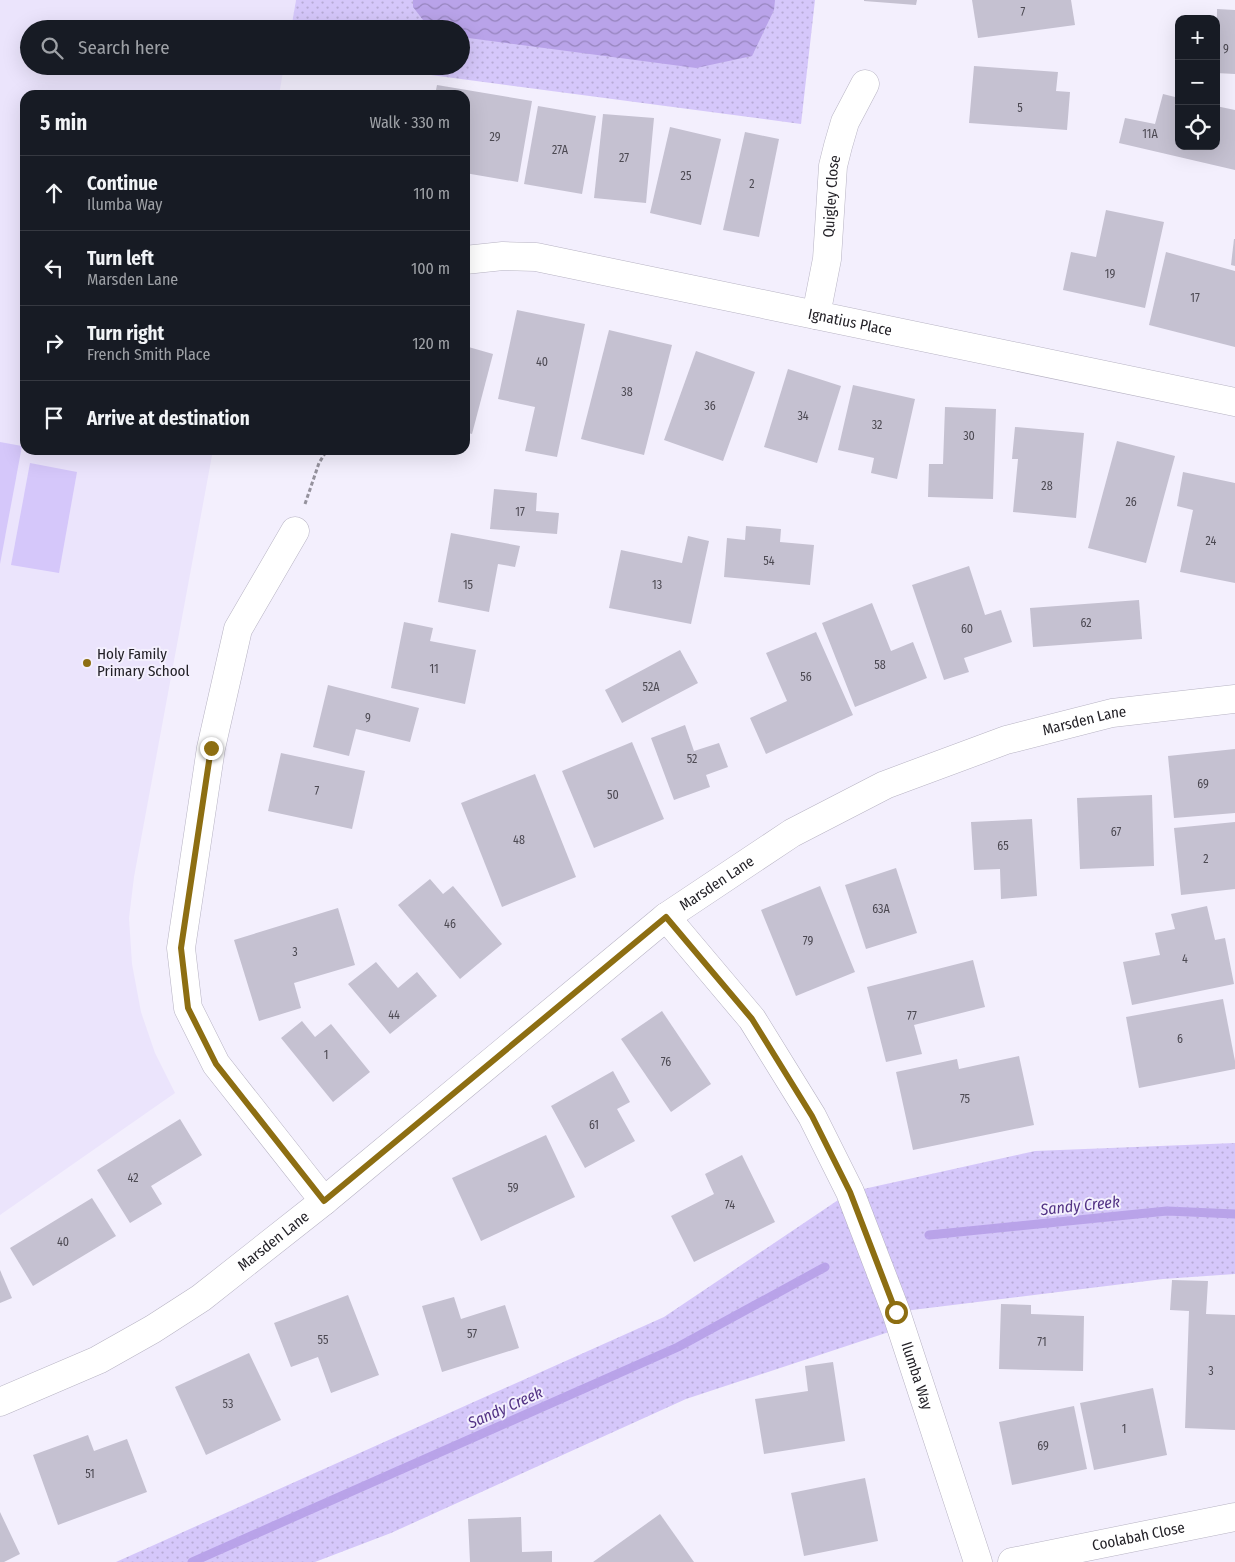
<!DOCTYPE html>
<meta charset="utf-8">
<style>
body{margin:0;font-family:"Fira Sans Condensed",sans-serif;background:#20242c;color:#f1f3f6}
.controls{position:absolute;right:15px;top:15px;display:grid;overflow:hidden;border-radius:10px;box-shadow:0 5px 20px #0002}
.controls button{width:45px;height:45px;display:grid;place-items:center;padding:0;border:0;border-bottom:1px solid #363941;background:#171b24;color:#f1f3f6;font:25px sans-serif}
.stop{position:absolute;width:15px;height:15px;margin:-11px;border:4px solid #8d6e12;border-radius:50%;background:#fff}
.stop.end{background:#8d6e12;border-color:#fff;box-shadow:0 1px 5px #0008}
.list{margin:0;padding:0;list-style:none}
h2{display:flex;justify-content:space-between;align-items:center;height:65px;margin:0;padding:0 20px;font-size:21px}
h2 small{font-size:16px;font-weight:400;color:#9ea1a6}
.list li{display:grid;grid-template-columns:32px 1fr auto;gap:15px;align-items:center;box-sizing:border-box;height:75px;padding:0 20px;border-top:1px solid #363941}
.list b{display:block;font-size:19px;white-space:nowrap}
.list p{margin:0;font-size:16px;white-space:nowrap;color:#9ea1a6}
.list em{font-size:16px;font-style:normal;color:#9ea1a6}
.icon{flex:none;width:28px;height:28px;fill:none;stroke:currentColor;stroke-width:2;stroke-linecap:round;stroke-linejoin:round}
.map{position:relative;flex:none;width:1235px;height:1562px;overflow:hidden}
.search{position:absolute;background:#171b24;box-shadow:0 5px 20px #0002;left:20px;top:20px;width:450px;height:55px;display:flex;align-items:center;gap:12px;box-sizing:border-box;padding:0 18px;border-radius:28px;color:#9ea1a6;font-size:19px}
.panel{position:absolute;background:#171b24;box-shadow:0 5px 20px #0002;left:20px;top:90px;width:450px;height:365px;border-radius:15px}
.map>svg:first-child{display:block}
.built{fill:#ebe4fc}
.grass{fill:#d5c7fa}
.park{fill:url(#park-dots)}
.water{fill:url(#water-waves)}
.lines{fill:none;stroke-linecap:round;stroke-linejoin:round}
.stream{stroke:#b9a3e9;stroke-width:9}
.building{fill:#c5c1d1}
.minor-casing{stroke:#b7b3c3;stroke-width:29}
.major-casing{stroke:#b7b3c3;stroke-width:29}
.path{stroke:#95929d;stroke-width:3;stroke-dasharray:4 2.5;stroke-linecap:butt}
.minor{stroke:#fff;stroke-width:28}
.major{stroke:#fff;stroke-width:28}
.route{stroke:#8d6e12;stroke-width:6}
.poi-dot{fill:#8d6e12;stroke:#f3effd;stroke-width:2}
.labels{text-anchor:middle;stroke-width:4;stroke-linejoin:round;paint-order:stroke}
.number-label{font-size:12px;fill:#4c4952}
.street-label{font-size:15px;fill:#232127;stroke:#f3effd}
.poi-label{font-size:15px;fill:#232127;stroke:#f3effd;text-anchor:start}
.water-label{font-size:16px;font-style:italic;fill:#533385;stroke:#f3effd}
</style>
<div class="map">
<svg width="1235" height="1562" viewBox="0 0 1235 1562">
<defs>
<pattern id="park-dots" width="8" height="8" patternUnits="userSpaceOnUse" patternTransform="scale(1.25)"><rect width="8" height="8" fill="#d5c7fa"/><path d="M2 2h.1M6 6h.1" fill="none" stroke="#b7abd6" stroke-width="1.8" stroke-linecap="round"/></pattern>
<pattern id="water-waves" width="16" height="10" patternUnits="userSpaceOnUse" patternTransform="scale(1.25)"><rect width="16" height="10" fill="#b9a3e9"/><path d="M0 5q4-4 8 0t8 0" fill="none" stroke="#9684bd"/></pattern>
</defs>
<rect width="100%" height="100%" fill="#f3effd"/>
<polygon class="built" points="0,0 296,0 291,29 29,29 29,66 284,66 279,95 25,95 25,450 213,450 134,877 129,918 132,964 141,1012 155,1053 175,1093 0,1215"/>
<g class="grass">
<polygon points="0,442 22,446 0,564"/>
<polygon points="30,463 77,472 59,573 11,565"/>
</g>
<g class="park">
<polygon points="296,0 815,0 801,124 363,66 461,66 461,29 291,29"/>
<polygon points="1235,1143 1235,1274 1163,1279 896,1312 901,1328 686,1399 391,1533 315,1562 116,1562 664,1317 850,1192 1035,1151"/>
</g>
<polygon class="water" points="413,0 775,0 774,10 752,56 696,68 461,37 461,29 430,29 413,7"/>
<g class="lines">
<g class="stream">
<polyline points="929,1235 1167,1211 1235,1214"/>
<polyline points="192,1562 678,1347 825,1267"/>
</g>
</g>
<g class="building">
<polygon points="864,0 917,0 916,5 864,1"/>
<polygon points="972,0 1071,0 1075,25 978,38"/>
<polygon points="1217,9 1235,10 1235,74 1216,73"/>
<polygon points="974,66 1058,72 1056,91 1070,92 1067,130 969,123"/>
<polygon points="437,85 532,101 518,182 465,173 465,95 435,95"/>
<polygon points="1163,94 1179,98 1179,146 1216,146 1216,106 1235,110 1235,170 1119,143 1125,118 1155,124"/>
<polygon points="538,106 596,116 582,194 524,184"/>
<polygon points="603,114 654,118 646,203 594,198"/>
<polygon points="670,127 721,139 701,225 650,213"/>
<polygon points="745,132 779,139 759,237 723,230"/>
<polygon points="1106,210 1164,222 1145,308 1063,290 1071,252 1096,257"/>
<polygon points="1234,239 1235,239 1235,266 1231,265"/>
<polygon points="1166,252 1235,271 1235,347 1149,325"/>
<polygon points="517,310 585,324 557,457 525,451 535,407 498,399"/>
<polygon points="609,330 672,345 644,455 581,439"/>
<polygon points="465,346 493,354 472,434 465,432"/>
<polygon points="696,351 755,372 723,461 664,440"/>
<polygon points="788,369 841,386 817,463 764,447"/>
<polygon points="853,385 915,399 897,479 871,473 874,458 838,450"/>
<polygon points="945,407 996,409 993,499 928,497 929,464 943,464"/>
<polygon points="1015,427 1084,433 1076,518 1013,512 1018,459 1012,459"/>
<polygon points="1117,441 1175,456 1146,563 1088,548"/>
<polygon points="1183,472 1235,483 1235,583 1180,572 1193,510 1177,506"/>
<polygon points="494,489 537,493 536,511 559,513 557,534 490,529"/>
<polygon points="746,526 781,529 780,542 814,545 810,585 724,577 727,538 745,540"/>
<polygon points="451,533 520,546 515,567 498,564 489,612 438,602"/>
<polygon points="688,536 709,541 691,624 609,608 621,550 682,563"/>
<polygon points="969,566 985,615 1001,610 1012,642 964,658 969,672 944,680 912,585"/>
<polygon points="1139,600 1142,639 1033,647 1030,608"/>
<polygon points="872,603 891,651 913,642 927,678 855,707 822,623"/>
<polygon points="404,622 433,628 430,641 476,650 465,704 391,688"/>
<polygon points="816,632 853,715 766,754 750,718 787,701 766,653"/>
<polygon points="680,650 698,683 622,723 605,690"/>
<polygon points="328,685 419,708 410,742 356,729 349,756 313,747"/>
<polygon points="685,725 694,751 719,743 728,767 706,775 710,787 674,800 651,738"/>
<polygon points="632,742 664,819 594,848 562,771"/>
<polygon points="1235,749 1235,813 1174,818 1168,756"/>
<polygon points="281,753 365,771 352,829 268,811"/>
<polygon points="535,774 576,877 502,907 461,803"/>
<polygon points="1152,795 1154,866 1080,869 1077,798"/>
<polygon points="1032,819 1037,896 1001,899 1000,869 974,870 971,822"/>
<polygon points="1235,822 1235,889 1181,895 1174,828"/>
<polygon points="896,868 917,933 866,949 845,885"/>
<polygon points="430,879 443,894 453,886 502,944 460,979 398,905"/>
<polygon points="820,886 855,972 796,996 761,910"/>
<polygon points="1207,906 1215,940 1225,938 1234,984 1132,1005 1123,962 1160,955 1155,933 1175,929 1171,914"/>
<polygon points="338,908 355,965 294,983 301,1008 259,1021 234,940"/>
<polygon points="973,960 985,1007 914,1025 922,1054 886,1062 867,987"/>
<polygon points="376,962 398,988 417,972 437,996 390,1034 348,984"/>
<polygon points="1223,999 1235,1061 1235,1069 1139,1088 1126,1017"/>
<polygon points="662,1011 711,1084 671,1112 621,1039"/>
<polygon points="302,1021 315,1037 331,1024 370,1072 333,1102 281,1038"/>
<polygon points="1019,1056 1034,1125 913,1150 896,1072 957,1059 959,1069"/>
<polygon points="613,1071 630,1102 617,1109 635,1141 585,1168 551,1106"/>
<polygon points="180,1119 202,1155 151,1186 162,1204 130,1223 97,1170"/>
<polygon points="546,1135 575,1197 481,1241 452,1178"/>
<polygon points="742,1155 775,1222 694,1262 671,1216 714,1194 705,1174"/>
<polygon points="92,1198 116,1236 33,1286 10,1248"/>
<polygon points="0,1270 12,1298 0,1303"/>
<polygon points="1172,1280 1208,1281 1206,1314 1235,1315 1235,1430 1185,1428 1189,1311 1170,1310"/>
<polygon points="348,1295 379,1375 331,1393 318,1357 291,1367 274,1323"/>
<polygon points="454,1297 461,1319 505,1305 519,1348 442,1372 422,1306"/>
<polygon points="1001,1304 1031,1305 1031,1314 1084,1316 1083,1371 999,1369"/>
<polygon points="249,1353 281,1420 206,1455 175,1387"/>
<polygon points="833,1362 845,1441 764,1454 755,1399 808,1391 805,1366"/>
<polygon points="1153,1388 1167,1455 1094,1470 1080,1403"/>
<polygon points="1074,1406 1087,1469 1012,1485 999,1422"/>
<polygon points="88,1435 94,1451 127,1439 147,1492 58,1525 33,1455"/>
<polygon points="865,1478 878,1541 804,1556 791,1493"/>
<polygon points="0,1512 20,1554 4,1562 0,1562"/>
<polygon points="660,1514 694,1562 593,1562"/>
<polygon points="521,1517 522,1552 552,1551 552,1562 470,1562 468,1519"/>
</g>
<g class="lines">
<defs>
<g id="minor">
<path id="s1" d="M465,260L503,256L536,257L1235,402"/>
<path id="s2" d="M816,315L827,259L833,166L838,146L845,122L865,84"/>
<polyline points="295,531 238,629 211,748 181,948 188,1008 216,1064 324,1201"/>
<path id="s3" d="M666,917L752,1019L812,1116L850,1192L896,1312L978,1562"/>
<path id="s4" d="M1012,1562L1235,1517"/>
</g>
<g id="major">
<path id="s5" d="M0,1402L98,1360L153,1329L201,1298L324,1201L666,917L792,833L885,785L1006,740L1112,713L1235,699"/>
</g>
</defs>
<use href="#minor" class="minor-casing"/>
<use href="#major" class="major-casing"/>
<polyline class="path" points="305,504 319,463 327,450"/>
<use href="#minor" class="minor"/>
<use href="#major" class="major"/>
</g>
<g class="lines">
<polyline class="route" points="211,748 181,948 188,1008 216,1064 324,1201 666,917 752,1019 812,1116 850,1192 896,1312"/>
</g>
<circle class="poi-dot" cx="87" cy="663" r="5"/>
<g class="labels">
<g class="number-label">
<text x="1023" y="16">7</text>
<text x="1226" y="53">9</text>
<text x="1020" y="112">5</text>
<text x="1150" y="138">11A</text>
<text x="495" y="141">29</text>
<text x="560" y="154">27A</text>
<text x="624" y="162">27</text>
<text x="686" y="180">25</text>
<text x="752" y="188">2</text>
<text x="1110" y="278">19</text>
<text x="1195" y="302">17</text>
<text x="542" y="366">40</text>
<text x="627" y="396">38</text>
<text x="710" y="410">36</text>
<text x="803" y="420">34</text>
<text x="877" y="429">32</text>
<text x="969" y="440">30</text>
<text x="1047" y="490">28</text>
<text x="1131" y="506">26</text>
<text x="520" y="516">17</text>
<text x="1211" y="545">24</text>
<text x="769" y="565">54</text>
<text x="468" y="589">15</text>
<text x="657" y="589">13</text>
<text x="1086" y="627">62</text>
<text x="967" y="633">60</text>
<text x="880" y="669">58</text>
<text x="434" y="673">11</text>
<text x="806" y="681">56</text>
<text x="651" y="691">52A</text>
<text x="368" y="722">9</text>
<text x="692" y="763">52</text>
<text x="1203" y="788">69</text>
<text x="317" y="795">7</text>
<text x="613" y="799">50</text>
<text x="1116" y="836">67</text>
<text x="519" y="844">48</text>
<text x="1003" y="850">65</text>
<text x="1206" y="863">2</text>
<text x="881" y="913">63A</text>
<text x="450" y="928">46</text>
<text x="808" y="945">79</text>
<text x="295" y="956">3</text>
<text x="1185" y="963">4</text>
<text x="394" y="1019">44</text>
<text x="912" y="1020">77</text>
<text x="1180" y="1043">6</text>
<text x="326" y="1059">1</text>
<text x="666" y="1066">76</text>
<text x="965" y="1103">75</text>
<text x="594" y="1129">61</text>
<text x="133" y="1182">42</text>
<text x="513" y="1192">59</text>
<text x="730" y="1209">74</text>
<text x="63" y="1246">40</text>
<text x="472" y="1338">57</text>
<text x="323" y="1344">55</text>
<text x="1042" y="1346">71</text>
<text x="1211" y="1375">3</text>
<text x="228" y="1408">53</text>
<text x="1124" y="1433">1</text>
<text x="1043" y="1450">69</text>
<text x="90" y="1478">51</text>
</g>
<g class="street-label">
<text dy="5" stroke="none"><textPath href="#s2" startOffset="120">Quigley Close</textPath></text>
<text dy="5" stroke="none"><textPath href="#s1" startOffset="392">Ignatius Place</textPath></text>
<text dy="5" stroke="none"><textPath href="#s5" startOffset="1294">Marsden Lane</textPath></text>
<text dy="5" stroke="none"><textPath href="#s5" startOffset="889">Marsden Lane</textPath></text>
<text dy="5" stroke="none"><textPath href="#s5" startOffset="319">Marsden Lane</textPath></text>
<text dy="5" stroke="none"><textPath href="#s3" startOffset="528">Ilumba Way</textPath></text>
<text dy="5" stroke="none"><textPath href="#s4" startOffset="129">Coolabah Close</textPath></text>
</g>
<g class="poi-label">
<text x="97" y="659">Holy Family<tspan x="97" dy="17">Primary School</tspan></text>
</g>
<g class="water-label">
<text transform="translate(1080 1205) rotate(-6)" y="6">Sandy Creek</text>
<text transform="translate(505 1407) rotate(-24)" y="6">Sandy Creek</text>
</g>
</g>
</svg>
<div class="controls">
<button>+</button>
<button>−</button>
<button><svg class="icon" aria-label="locate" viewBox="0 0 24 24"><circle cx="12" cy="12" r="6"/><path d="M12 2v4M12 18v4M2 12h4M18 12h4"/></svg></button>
</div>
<div class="stop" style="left:896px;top:1312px"></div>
<div class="stop end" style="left:211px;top:748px"></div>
<div class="search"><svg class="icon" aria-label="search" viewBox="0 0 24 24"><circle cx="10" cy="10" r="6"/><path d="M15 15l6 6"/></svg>Search here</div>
<section class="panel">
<h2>5 min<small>Walk · 330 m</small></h2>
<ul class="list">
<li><svg class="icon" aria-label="ahead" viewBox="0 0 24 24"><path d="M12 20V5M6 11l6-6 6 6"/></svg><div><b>Continue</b><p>Ilumba Way</p></div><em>110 m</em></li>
<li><svg class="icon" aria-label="left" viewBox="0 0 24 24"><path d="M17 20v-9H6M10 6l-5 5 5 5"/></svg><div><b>Turn left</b><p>Marsden Lane</p></div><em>100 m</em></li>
<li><svg class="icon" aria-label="right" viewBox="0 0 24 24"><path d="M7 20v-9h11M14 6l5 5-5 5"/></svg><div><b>Turn right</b><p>French Smith Place</p></div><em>120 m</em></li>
<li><svg class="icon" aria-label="arrive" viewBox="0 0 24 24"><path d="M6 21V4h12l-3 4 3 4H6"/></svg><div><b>Arrive at destination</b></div></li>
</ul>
</section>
</div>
